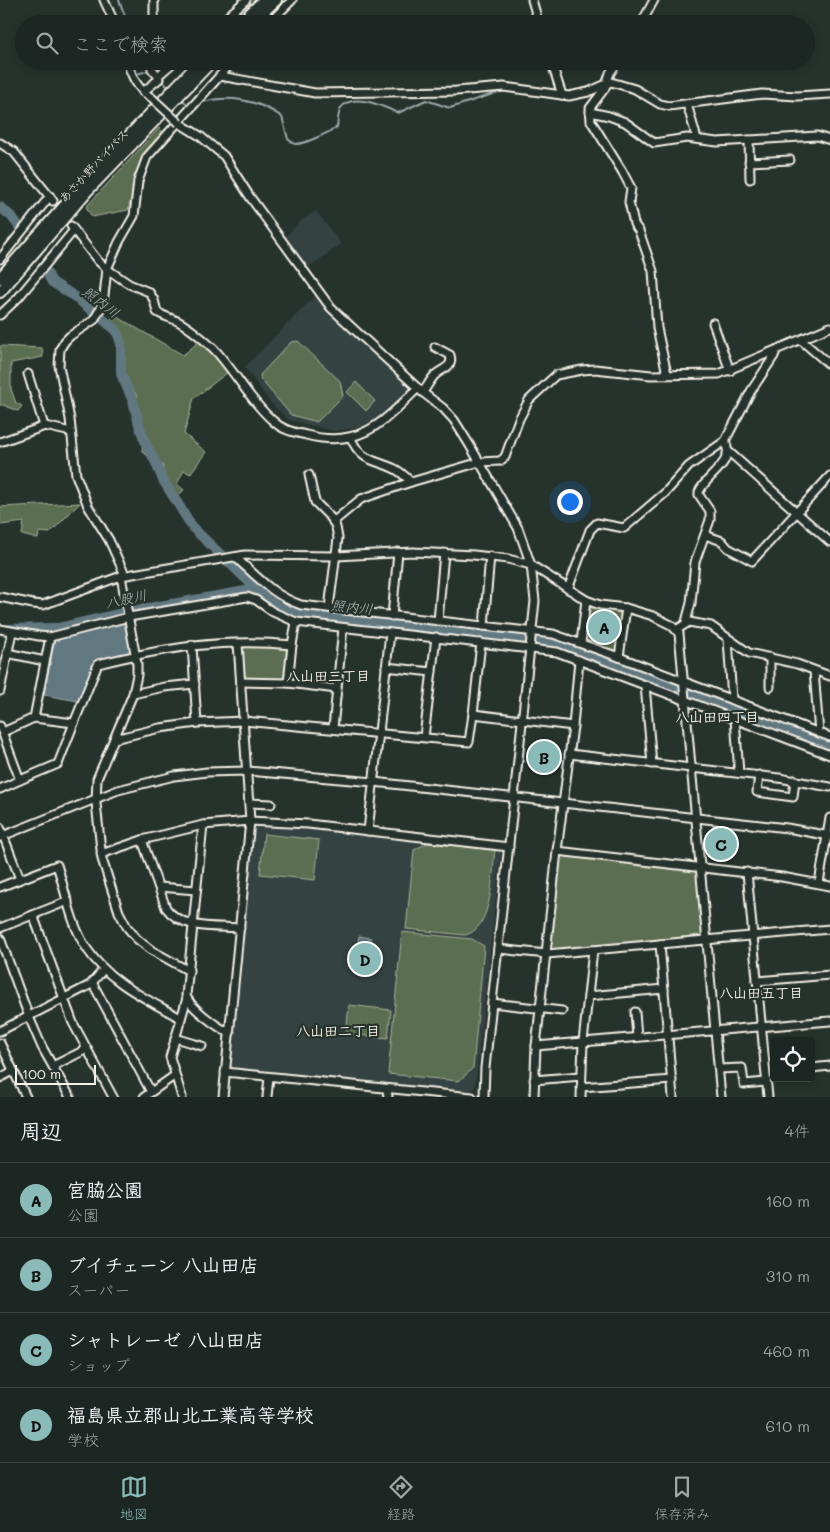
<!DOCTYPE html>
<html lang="ja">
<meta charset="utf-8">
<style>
body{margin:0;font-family:Mali,"Klee One",sans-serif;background:#252e2a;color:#f1f3f6}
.controls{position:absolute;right:15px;bottom:15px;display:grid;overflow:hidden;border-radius:5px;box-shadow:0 2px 8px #0003}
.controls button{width:45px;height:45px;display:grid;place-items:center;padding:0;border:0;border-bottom:1px solid #3a4340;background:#1c2622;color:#f1f3f6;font:25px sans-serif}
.scale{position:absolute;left:15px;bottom:12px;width:81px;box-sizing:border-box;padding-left:5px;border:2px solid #f4f1e8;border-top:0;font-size:14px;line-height:18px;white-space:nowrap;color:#f4f1e8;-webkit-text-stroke:4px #26332d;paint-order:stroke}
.you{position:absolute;left:569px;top:501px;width:18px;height:18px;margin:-12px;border:4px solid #fff;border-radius:50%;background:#1a73e8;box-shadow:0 0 0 8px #1a73e833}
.badge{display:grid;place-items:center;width:32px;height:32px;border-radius:50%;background:#8bbbb9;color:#111;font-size:16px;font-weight:700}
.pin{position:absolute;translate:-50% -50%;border:2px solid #fff;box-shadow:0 1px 5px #0006}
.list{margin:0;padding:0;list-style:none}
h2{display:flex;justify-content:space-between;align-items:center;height:65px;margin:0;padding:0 20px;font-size:21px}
h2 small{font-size:16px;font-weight:400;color:#a0a5a5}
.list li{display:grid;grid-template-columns:32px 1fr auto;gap:15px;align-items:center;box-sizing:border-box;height:75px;padding:0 20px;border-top:1px solid #3a4340}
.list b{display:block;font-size:19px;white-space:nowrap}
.list p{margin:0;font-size:16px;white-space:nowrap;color:#a0a5a5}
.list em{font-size:16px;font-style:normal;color:#a0a5a5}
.icon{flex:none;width:28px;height:28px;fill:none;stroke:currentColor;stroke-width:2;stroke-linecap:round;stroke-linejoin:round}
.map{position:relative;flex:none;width:830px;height:1097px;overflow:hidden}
.search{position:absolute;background:#1c2622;box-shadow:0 2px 8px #0003;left:15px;right:15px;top:15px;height:55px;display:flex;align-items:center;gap:12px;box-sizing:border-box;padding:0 18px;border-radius:28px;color:#a0a5a5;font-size:19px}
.sheet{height:365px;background:#1c2622}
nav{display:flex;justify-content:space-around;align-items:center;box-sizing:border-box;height:70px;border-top:1px solid #3a4340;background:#1c2622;font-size:14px;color:#a0a5a5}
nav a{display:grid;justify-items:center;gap:2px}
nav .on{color:#8bbbb9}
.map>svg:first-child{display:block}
.built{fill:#364343}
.green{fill:#5c6e51;stroke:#a8b09c}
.water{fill:#627881;stroke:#9ca8aa}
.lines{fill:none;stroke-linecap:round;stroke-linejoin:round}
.stream{stroke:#9ca8aa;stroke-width:2}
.river{stroke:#627881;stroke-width:10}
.minor-casing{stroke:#f4f1e8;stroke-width:11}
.highway-casing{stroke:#f4f1e8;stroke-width:14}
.minor{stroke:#26332d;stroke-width:7}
.highway{stroke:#26332d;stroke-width:10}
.minor-bridge-casing{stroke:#f4f1e8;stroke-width:11;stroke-linecap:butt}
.minor-bridge{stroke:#26332d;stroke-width:7}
.labels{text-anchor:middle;stroke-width:4.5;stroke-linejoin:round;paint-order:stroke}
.street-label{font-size:12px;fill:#f4f1e8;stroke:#26332d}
.water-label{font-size:14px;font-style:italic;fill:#b2bbba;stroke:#26332d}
.neighbourhood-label{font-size:14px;font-weight:bold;fill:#f4f1e8;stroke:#26332d}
</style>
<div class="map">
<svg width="830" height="1097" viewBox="0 0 830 1097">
<rect width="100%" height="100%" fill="#26332d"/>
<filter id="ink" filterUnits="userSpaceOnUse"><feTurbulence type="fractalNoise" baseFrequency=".02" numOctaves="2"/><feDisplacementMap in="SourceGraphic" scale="10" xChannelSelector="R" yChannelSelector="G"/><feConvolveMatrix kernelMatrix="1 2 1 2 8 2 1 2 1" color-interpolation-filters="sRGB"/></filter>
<g filter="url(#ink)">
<g class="built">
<polygon points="316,211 341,244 306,269 284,238 301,221"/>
<polygon points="316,295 329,311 388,366 413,386 386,412 363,427 335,431 289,420 270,402 245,367"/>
<polygon points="256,824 281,825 498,849 501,852 475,1087 470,1092 234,1069 230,1065 254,828"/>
</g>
<g class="green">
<polygon points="159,128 163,132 142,159 128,210 92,217 86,207"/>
<polygon points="114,315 183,355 201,340 231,370 194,398 184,434 206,452 190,474 184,470 177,484 184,490 178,496 165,480 163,465 142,452 143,432 136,401 137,396 122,373 119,339 108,323"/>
<polygon points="298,341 340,381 343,396 317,422 291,415 261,380 260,375 291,342"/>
<polygon points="0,346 42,348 43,357 11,363 11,389 16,403 22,406 18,411 3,405 0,405"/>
<polygon points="356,382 375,401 366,411 347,392"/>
<polygon points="80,503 50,533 39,532 38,539 22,535 24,522 0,525 0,507"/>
<polygon points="590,605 622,611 623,614 616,653 587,642 585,640"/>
<polygon points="245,646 287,648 289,651 286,678 284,680 245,679 243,677 241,648"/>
<polygon points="264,834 319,840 315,880 260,874"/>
<path d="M427,843L495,850C492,873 493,929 465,935L406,929L414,850Z"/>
<polygon points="561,854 696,869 704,939 550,950"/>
<polygon points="402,932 472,939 484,946 473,1068 459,1081 388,1074"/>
<polygon points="349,1005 391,1010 388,1038 346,1034"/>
</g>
<g class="water">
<polygon points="124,623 130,652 96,661 78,701 44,695 55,640"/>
<polygon points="359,936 371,938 368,958 356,957"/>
</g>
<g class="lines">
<g class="stream">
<polyline points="119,0 128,24"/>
<polyline points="132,61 137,74 150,70"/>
<polyline points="161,80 170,89"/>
<polyline points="558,98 569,100 580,97"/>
<polyline points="181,99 190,106"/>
<path d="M200,103C228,94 258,100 282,117L288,139C290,141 293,143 295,144C303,145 330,132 337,127C338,122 338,112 341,108C353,91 384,107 398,113L426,100L450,108L502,91H511"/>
</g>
<g class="river">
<polyline points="0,207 12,217 21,229"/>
<polyline points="46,271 52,282 74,296 116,330 121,343 121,374 133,401 140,428 146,444 156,463 163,480 193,528 267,599 280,608 318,617 523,638 559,645 830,746"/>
<polyline points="7,629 58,628 126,612 257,589"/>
</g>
<defs>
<g id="minor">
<polyline points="104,0 115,24"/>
<polyline points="154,0 154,24"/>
<polyline points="532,0 539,24"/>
<polyline points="219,24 246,0"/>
<polyline points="268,24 292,0"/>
<polyline points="641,24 654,0"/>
<path d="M127,61C132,77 137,89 152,98"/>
<polyline points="151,61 152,69 158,76"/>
<polyline points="551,61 562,95"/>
<polyline points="618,61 610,73 605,88 590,108 591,121 622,171 631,188 629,202 634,224 639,231 653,271 657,328 667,374"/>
<polyline points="220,76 315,93 456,91 504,87 569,96 588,92 611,82 635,89 660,104 669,106 762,94 797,96 830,94"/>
<polyline points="143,92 159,79 158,76 175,61"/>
<polyline points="687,104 697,139"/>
<polyline points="590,112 609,116 625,122 654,143 687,138 717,142 817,136 830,140"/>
<polyline points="179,123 200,136 224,156 250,197 331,308 422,392 443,408 454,420 469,444 518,528 531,565 535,601 492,1003 485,1068 484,1097"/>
<polyline points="749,140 750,179"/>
<polyline points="0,143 14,152 53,201"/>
<polyline points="749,162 790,160"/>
<path d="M71,226L98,261L107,269L129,284L149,292L154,300L157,312C164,317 173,318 181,323C193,330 204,340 214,349C235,371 249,400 272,420C282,430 293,432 306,435C360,449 382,423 418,388"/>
<polyline points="0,259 50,196"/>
<polyline points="0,315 18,298 74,230"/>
<polyline points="713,323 730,371"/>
<polyline points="801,340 830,365"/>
<polyline points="28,374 44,426"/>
<path d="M423,392C427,387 430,380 435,375C442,368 454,368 450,355L435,347"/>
<path d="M351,438C361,462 374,459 395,469C401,472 406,477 411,482L480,462L500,461L505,457L519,419L529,400L556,375L582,370L595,369L651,375L719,374L830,327"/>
<polyline points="0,442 45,426 71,432"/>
<polyline points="728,451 830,542"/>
<polyline points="309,475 315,502 332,519 336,527 338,538 329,608"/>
<polyline points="333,522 361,499 411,482"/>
<polyline points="705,535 722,541 728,548 752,561 830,476"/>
<path d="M235,557C258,577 272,595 301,605L553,634L619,657L830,737"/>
<polyline points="125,575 109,540 88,506 76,475 70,419 59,366 60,349 65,341 70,336 94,320 103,304 107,269 119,242 134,216 138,181 147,157 233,61"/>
<polyline points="121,576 137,664 137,675 133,694 97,779 96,803 102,859 119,912 127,927 137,939 151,950 189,971"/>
<polyline points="568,589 590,530 597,523 624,528 665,493 689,466 725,441 751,391 774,356 776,351"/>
<polyline points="0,597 33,604 43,605 121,576 245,555 336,556 413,552 474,555 508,559 531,565 586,600 600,605 626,608 653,616 671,625 679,633 721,1097"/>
<polyline points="392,616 398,552"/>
<polyline points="438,621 444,553"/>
<path d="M686,622L691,603L695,562L710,520V511L699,495V492C706,475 736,463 725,441"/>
<polyline points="484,626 490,556"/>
<polyline points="0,629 39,636 50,637 129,617 247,597 256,600 273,612 296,622"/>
<polyline points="676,630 689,622 711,626 749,653 797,664 830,676"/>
<polyline points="728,639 732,700"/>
<polyline points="581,643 586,600"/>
<polyline points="192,645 197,723"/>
<polyline points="7,653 45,661"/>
<polyline points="619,657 626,608"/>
<polyline points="386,667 432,672"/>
<polyline points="814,671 819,733"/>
<polyline points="241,682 288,683 337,689"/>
<polyline points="288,683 292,645"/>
<polyline points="645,685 652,764"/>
<polyline points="770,687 770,657"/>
<polyline points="0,691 12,632"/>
<polyline points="133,694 164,687 195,684"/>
<polyline points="473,714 481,643"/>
<polyline points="34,718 50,637"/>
<polyline points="735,719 739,773"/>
<polyline points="0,726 20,780 0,789"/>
<polyline points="333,728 343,628"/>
<path d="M3,732L34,718L74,723L98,664C163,648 225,638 292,645L296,622L557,652L830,755"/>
<polyline points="424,737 436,637"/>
<polyline points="114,739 160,728 197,723 244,721 469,742 473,714 573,726"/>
<polyline points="569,754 779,778 830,787"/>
<polyline points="759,775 757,792 793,797 795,780"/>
<polyline points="20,780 58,764 74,723"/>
<polyline points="249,803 271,804"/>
<path d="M203,825L186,996C190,1007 218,1028 230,1033"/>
<polyline points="0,827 20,879"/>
<polyline points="368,831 390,633"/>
<polyline points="0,837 118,790 174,776 207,772 247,771 374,782 787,828 830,836"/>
<path d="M142,840L166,908C182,930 215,926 240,928"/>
<polyline points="557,851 782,877 830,886"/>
<polyline points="101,854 142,840 203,825 250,821 308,824 509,847"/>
<polyline points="747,872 768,1097"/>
<polyline points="819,883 830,818"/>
<path d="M0,887L57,865C66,893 71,925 87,949C109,982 147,999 180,1018"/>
<polyline points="159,887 196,890"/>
<polyline points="33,915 73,1023 113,1097"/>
<polyline points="0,928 68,901"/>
<polyline points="0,938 29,1017 42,1047 70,1097"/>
<polyline points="660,944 673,1097"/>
<polyline points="498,949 547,954 830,929"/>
<polyline points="757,981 830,975"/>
<polyline points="93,984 151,1092"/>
<polyline points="588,996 664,989"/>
<polyline points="492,1003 562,1011"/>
<polyline points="635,1012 637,1037"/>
<polyline points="0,1031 90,985 104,969"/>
<polyline points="175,1038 202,1046"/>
<polyline points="0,1043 26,1097"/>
<polyline points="536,1046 830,1021"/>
<polyline points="53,1066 87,1049"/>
<polyline points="811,1068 830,1066"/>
<polyline points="719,1069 742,1068 744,1084 766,1082"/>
<polyline points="225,1072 472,1097"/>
<polyline points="0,1078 13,1071"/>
<polyline points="534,1080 581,1076"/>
<polyline points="581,1087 672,1080"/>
<polyline points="387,1089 388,1097"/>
<polyline points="144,1097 174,1076"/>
<polyline points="182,1097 170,1057 187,998"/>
<polyline points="223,1097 250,821 238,643"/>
<polyline points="267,1097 269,1077"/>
<polyline points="534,1097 536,1046 557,851 573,726 579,660"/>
<polyline points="581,1097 583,1042 593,950"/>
</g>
<g id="highway">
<polyline points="239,24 264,0"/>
<polyline points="250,24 276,0"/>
<polyline points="0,278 103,163 201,61"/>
<polyline points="0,292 87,191 212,61"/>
</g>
</defs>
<use href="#minor" class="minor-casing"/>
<use href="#highway" class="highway-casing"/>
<use href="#minor" class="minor"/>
<use href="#highway" class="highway"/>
<defs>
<polyline id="minor-bridge" points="152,98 179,123"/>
</defs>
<use href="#minor-bridge" class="minor-bridge-casing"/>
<use href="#minor-bridge" class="minor-bridge"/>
</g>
</g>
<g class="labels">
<g class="street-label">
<text transform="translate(94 166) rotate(-47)" y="4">あさか野バイパス</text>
</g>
<g class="water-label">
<text transform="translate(101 302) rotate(37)" y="5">照内川</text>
<text transform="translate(126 599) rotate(-12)" y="5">八股川</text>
<text transform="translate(352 607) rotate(6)" y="5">照内川</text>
</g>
<g class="neighbourhood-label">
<text x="328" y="681">八山田三丁目</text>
<text x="717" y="722">八山田四丁目</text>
<text x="761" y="998">八山田五丁目</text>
<text x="338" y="1036">八山田二丁目</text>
</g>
</g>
</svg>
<div class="controls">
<button><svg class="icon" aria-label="locate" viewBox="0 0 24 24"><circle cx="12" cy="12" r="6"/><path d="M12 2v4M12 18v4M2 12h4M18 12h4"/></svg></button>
</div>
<div class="scale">100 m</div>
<div class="you"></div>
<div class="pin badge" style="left:604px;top:627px">A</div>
<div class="pin badge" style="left:544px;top:757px">B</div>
<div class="pin badge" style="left:721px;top:844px">C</div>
<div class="pin badge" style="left:365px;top:959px">D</div>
<div class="search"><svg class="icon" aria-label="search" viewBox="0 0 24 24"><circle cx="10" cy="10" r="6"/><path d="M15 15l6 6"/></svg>ここで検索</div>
</div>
<section class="sheet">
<h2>周辺<small>4件</small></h2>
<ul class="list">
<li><span class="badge">A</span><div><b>宮脇公園</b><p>公園</p></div><em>160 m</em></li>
<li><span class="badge">B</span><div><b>ブイチェーン 八山田店</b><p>スーパー</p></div><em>310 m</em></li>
<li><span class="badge">C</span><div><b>シャトレーゼ 八山田店</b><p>ショップ</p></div><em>460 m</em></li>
<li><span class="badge">D</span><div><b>福島県立郡山北工業高等学校</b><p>学校</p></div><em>610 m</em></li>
</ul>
</section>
<nav>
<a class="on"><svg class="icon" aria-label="map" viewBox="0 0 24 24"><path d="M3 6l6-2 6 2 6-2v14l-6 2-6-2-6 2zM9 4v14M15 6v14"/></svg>地図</a>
<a><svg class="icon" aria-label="directions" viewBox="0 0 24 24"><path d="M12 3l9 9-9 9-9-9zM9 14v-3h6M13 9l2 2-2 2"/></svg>経路</a>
<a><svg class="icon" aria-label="saved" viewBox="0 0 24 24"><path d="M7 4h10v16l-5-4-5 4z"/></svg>保存済み</a>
</nav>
